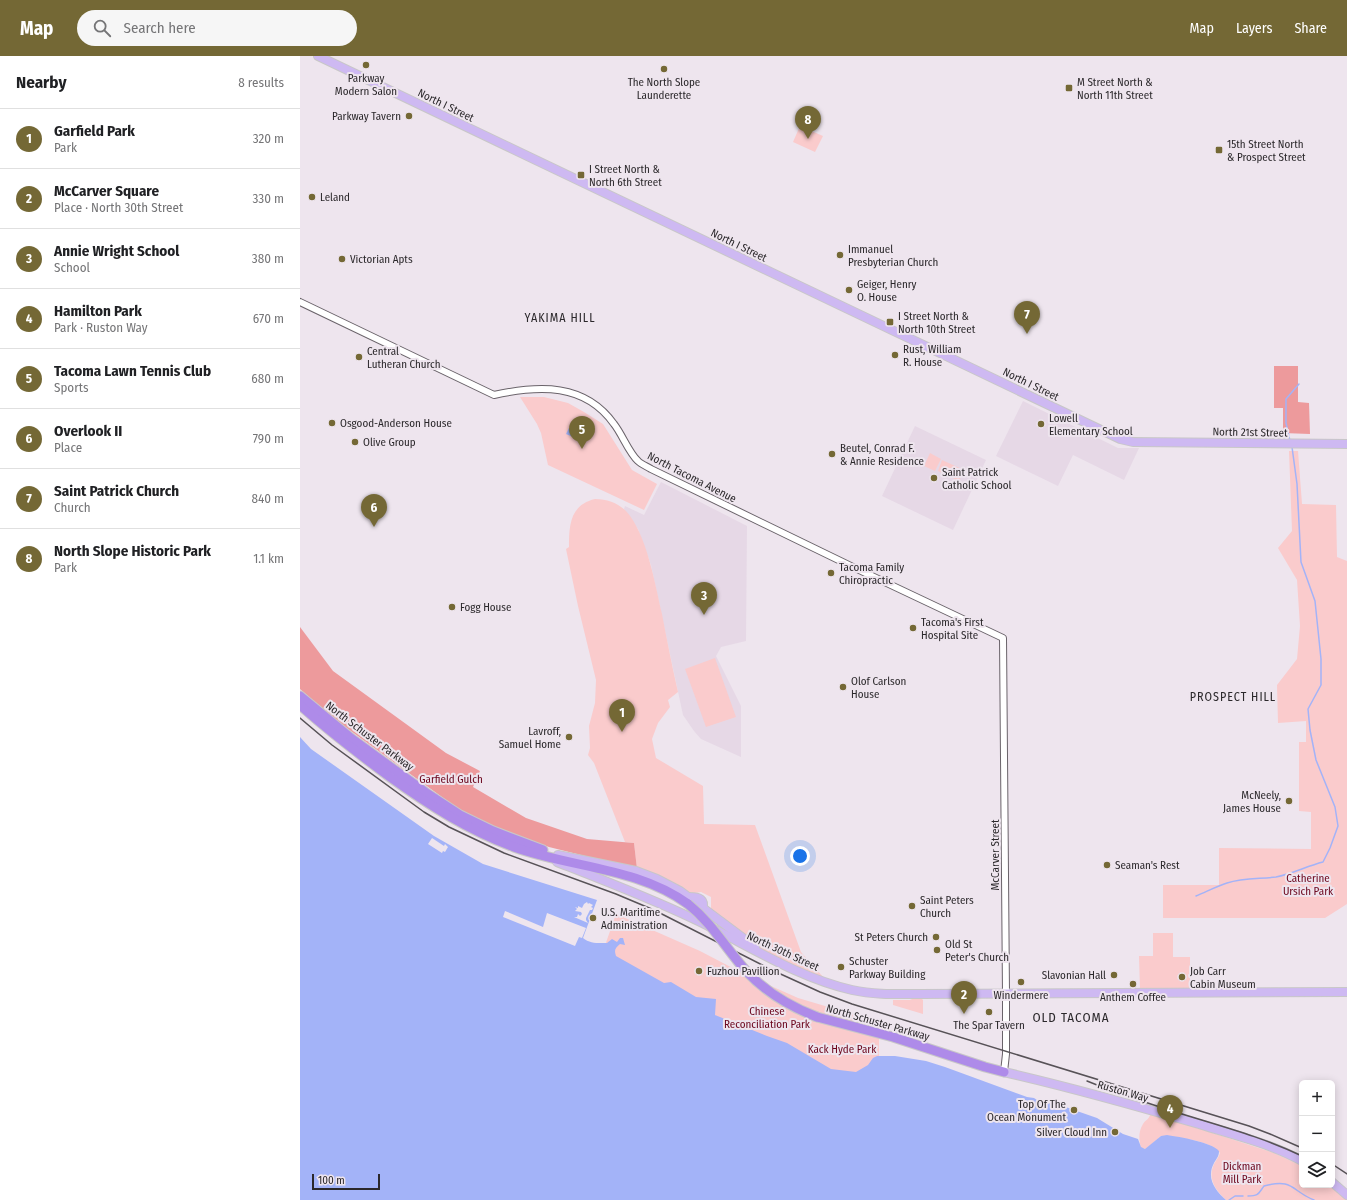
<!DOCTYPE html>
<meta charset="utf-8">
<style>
body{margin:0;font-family:"Fira Sans Condensed",sans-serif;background:#f6f6f6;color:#202124}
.controls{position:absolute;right:12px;bottom:12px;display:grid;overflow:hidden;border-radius:6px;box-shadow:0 2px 10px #0003}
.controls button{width:36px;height:36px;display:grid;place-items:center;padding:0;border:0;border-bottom:1px solid #e0e0e0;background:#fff;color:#202124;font:20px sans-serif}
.scale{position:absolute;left:12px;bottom:10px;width:68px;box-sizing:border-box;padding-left:4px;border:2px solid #2b282b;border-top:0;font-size:11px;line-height:14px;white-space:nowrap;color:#2b282b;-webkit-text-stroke:3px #eee5ee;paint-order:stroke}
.you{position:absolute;left:500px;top:800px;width:14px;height:14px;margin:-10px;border:3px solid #fff;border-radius:50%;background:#1a73e8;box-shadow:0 0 0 6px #1a73e833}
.badge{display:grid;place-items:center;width:26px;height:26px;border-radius:50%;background:#746835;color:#fff;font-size:13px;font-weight:700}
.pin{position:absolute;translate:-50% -33px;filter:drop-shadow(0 1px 2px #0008)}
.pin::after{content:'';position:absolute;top:21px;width:14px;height:12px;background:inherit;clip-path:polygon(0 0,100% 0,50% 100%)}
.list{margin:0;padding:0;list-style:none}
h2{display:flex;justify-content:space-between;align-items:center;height:52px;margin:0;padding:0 16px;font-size:17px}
h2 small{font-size:13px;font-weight:400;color:#757577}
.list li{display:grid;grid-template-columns:26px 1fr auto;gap:12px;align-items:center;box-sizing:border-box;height:60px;padding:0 16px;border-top:1px solid #e0e0e0}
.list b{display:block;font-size:15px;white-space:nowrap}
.list p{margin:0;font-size:13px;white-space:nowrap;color:#757577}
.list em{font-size:13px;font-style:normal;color:#757577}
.icon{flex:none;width:22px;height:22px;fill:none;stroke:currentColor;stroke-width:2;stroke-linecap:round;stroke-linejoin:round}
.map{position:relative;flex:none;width:1047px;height:1144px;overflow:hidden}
header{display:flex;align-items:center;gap:24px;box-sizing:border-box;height:56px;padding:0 20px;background:#746835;color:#fff}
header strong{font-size:19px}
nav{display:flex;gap:22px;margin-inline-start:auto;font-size:14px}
.search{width:280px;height:36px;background:#f6f6f6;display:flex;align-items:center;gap:10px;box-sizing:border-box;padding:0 14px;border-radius:22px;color:#757577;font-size:15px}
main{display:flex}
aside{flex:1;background:#fff}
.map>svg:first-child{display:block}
.built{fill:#e6d8e6}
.green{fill:#facbcc}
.forest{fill:#ed9a9c}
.water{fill:#a3b3f8}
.pier{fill:#eee5ee}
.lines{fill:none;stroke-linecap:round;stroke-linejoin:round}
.stream{stroke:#a3b3f8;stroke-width:1.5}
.minor-casing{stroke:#6a636a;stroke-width:8}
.major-casing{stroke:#c8c7c8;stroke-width:10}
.highway-casing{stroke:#c8c7c8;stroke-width:11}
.minor{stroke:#fff;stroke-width:6}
.major{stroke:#ceb9f2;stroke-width:8}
.highway{stroke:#ae8be9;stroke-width:9}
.rail{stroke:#575257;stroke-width:1.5}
.highway-bridge-casing{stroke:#c8c7c8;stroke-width:11;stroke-linecap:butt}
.highway-bridge{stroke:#ae8be9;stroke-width:9}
.poi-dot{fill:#746835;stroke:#eee5ee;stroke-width:1.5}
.labels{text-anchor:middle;stroke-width:4;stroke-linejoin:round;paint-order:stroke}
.poi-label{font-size:11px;fill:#2b282b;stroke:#eee5ee;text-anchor:start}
.street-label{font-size:11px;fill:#2b282b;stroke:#eee5ee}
.park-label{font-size:11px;fill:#6b051c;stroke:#eee5ee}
.neighbourhood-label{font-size:12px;letter-spacing:1px;fill:#2b282b;stroke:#eee5ee}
.quarter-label{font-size:13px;letter-spacing:1px;fill:#2b282b;stroke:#eee5ee}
</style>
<header>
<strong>Map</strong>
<div class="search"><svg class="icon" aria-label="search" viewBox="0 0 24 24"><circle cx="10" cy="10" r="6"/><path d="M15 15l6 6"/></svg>Search here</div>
<nav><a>Map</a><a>Layers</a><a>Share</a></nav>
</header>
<main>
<aside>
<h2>Nearby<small>8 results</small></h2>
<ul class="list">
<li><span class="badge">1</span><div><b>Garfield Park</b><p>Park</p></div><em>320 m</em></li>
<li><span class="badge">2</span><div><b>McCarver Square</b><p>Place · North 30th Street</p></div><em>330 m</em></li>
<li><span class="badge">3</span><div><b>Annie Wright School</b><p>School</p></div><em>380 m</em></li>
<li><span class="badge">4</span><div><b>Hamilton Park</b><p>Park · Ruston Way</p></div><em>670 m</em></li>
<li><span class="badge">5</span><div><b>Tacoma Lawn Tennis Club</b><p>Sports</p></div><em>680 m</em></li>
<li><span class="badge">6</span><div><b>Overlook II</b><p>Place</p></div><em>790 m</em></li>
<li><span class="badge">7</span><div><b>Saint Patrick Church</b><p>Church</p></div><em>840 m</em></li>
<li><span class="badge">8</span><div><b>North Slope Historic Park</b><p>Park</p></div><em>1.1 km</em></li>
</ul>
</aside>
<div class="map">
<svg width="1047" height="1144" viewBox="0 0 1047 1144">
<rect width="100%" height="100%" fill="#eee5ee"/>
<g class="built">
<polygon points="723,345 818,392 839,392 824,424 773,399 758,430 696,400"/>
<polygon points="615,370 686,404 653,474 582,440"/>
<polygon points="361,426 447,470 446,585 421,591 416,600 441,650 441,701 401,683 394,675 383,659 351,509 338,473 324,453 325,450 344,459"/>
</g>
<g class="green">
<polygon points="500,70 523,80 515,96 493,86"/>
<polygon points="220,341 244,341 268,347 284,356 303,368 332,414 357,428 344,454 248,409 241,377 237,368"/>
<polygon points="989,395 998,395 1002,448 1036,449 1037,501 1047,505 1047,848 1025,862 863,862 863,829 919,829 919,792 1011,793 1011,756 999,755 999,686 1006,686 1006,665 978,667 977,629 997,603 1000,570 997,524 978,492 992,475"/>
<polygon points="630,397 641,403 635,415 624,410"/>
<polygon points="642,404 664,414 659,425 638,415"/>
<path d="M295,443C307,443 318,447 326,455C347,478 355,528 362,558C367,584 372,610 378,636L368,644L370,651L358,667L352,683L356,702L403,730L404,768L455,769L501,896L524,922L466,898L411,854V841L401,836L389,838L337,813L334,787L325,786L294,707L288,699L290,692L289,670L295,647L296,624L278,550L266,493L269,491C269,469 270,449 295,443Z"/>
<polygon points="415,602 436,661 406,671 385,613"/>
<polygon points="316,858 400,895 446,919 498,942 579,966 579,1048 302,898"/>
<polygon points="853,877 873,877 873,901 890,901 890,933 840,933 839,900 853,900"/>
<polygon points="612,943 622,943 623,944 623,958 593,949 593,944 610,944"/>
<path d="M851,1057L974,1097L1002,1110V1129H1030L1047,1144H926C916,1135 907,1123 914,1108C916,1104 919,1101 920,1097C911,1084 876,1081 861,1080L846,1093L841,1092C839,1084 838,1076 843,1068C846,1063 848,1065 851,1057Z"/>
</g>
<g class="forest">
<polygon points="974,310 998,310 998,346 1009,347 1010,378 983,377 983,352 974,352"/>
<polygon points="0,571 33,615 146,697 180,715 173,731 226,762 287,783 334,787 337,813 249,791 199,774 164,757 33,662 0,633"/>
</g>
<g class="water">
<polygon points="269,372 283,379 280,384 266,378"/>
<path d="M0,681L11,693L134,780L183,808L297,844L283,882C290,888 299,887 307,887L312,883L317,886L320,882H323L325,889L320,888C315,892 314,894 316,900L364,927L371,926L396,941L416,943L415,959L467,980L487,987L531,1013L556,1016L568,1009L573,1002L577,1000H595L626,1005L645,1011L727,1041L734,1042L737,1044L746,1047L758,1048L774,1054L797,1062L823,1078L838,1083L841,1091L845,1093L861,1080L867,1079C880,1081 911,1086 919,1095C919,1100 917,1102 914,1107C906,1122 915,1134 926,1144H0Z"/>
</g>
<g class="pier">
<polygon points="132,782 144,790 145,788 148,791 145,796 143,795 142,797 128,788"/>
<polygon points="287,846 288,848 289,847 293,849 291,851 293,852 292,854 290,854 286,862 286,864 288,867 274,861 277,861 278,858 280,860 282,858 281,856 275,855 277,853 275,851 278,852 278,850 282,852 284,848"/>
<polygon points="205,855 243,871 247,857 286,872 282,882 279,881 275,890 203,861"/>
</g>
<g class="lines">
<g class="stream">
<polyline points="990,385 986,367 986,343 999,328"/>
<path d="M896,840C906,836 917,830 927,827C943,822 960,823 976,821C992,818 1007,810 1023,806L1030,792L1038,770L1035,751L1016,704L1010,674L1008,653L1021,629V603L1015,545L1001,506L997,428L992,391"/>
<path d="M948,1140C959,1140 958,1138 964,1130C994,1122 991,1135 1014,1144"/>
<polyline points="929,1144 935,1140 943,1140"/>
</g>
<defs>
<path id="minor" d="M0,246L194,339C239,329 285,327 314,368C322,378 329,397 338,405C341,408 346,410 351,413L555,512L703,582L706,938V998L704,1016"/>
<g id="major">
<polyline points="18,0 820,383 833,386 1047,388"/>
<polyline points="258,799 336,815 357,823 380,835 455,891"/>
<path d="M257,806C303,824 350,842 394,863C447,888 495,921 552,934C575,939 598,938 621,938L1047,936"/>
<path d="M389,841C399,841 406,843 402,854"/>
<path d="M704,1016C770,1031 834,1049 899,1068C933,1079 970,1087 1002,1105"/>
<polyline points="1032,1126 1047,1139"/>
</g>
<g id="highway">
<polyline points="0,640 52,683 125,736 160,759 193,775 243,794"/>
<path d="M0,649C29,675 59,698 90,721C129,749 168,774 214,791C272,812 337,811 388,848"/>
<polyline points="517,961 593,981 685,1011 704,1016"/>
</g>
</defs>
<use href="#minor" class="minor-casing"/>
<use href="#major" class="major-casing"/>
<use href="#highway" class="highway-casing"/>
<use href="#minor" class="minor"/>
<use href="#major" class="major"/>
<use href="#highway" class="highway"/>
<g class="rail">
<polyline points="0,662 32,689 124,756 149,771 204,797 316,838 354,854 474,915 520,936 552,948 949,1070 970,1078 1002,1092"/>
<path d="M787,1025C826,1041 865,1053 905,1065C938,1075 971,1085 1002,1100"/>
<polyline points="1032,1108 1047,1118"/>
</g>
<defs>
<path id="highway-bridge" d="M388,848C413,868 426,893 447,916C467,937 491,951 517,961"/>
</defs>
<use href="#highway-bridge" class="highway-bridge-casing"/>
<use href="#highway-bridge" class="highway-bridge"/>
</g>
<g class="poi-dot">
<circle cx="66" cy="9" r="4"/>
<circle cx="364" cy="13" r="4"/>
<rect x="765" y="28" width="8" height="8" rx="2"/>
<circle cx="109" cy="60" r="4"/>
<rect x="915" y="90" width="8" height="8" rx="2"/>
<rect x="277" y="115" width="8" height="8" rx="2"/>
<circle cx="12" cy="141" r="4"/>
<circle cx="540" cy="199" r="4"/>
<circle cx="42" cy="203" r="4"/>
<circle cx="549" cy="234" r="4"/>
<rect x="586" y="262" width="8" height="8" rx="2"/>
<circle cx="595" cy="299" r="4"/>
<circle cx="59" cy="301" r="4"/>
<circle cx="32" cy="367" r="4"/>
<circle cx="741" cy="368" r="4"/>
<circle cx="55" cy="386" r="4"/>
<circle cx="532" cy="398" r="4"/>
<circle cx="634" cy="422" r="4"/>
<circle cx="531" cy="517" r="4"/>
<circle cx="152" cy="551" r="4"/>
<circle cx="613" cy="572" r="4"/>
<circle cx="543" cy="631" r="4"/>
<circle cx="269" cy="681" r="4"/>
<circle cx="989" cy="745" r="4"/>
<circle cx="807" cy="809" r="4"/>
<circle cx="612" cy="850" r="4"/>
<circle cx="293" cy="862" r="4"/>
<circle cx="636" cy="881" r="4"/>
<circle cx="637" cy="894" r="4"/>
<circle cx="541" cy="911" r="4"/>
<circle cx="399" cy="915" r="4"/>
<circle cx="814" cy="919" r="4"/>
<circle cx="882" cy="921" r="4"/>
<circle cx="721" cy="926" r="4"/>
<circle cx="833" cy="928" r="4"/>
<circle cx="689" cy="956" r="4"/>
<circle cx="774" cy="1054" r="4"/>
<circle cx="815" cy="1076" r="4"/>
</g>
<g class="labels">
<g class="poi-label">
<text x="66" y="26" text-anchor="middle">Parkway<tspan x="66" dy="13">Modern Salon</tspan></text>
<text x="364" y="30" text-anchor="middle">The North Slope<tspan x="364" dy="13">Launderette</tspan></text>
<text x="777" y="30">M Street North &amp;<tspan x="777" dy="13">North 11th Street</tspan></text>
<text x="101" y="64" text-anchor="end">Parkway Tavern</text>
<text x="927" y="92">15th Street North<tspan x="927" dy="13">&amp; Prospect Street</tspan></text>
<text x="289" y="117">I Street North &amp;<tspan x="289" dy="13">North 6th Street</tspan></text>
<text x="20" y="145">Leland</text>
<text x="548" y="197">Immanuel<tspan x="548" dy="13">Presbyterian Church</tspan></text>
<text x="50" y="207">Victorian Apts</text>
<text x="557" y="232">Geiger, Henry<tspan x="557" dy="13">O. House</tspan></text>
<text x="598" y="264">I Street North &amp;<tspan x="598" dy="13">North 10th Street</tspan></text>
<text x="603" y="297">Rust, William<tspan x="603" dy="13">R. House</tspan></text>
<text x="67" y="299">Central<tspan x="67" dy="13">Lutheran Church</tspan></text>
<text x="749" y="366">Lowell<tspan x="749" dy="13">Elementary School</tspan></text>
<text x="40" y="371">Osgood-Anderson House</text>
<text x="63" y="390">Olive Group</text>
<text x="540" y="396">Beutel, Conrad F.<tspan x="540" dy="13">&amp; Annie Residence</tspan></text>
<text x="642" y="420">Saint Patrick<tspan x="642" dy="13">Catholic School</tspan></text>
<text x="539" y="515">Tacoma Family<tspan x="539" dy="13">Chiropractic</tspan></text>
<text x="160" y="555">Fogg House</text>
<text x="621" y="570">Tacoma's First<tspan x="621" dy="13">Hospital Site</tspan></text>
<text x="551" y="629">Olof Carlson<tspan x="551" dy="13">House</tspan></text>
<text x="261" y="679" text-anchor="end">Lavroff,<tspan x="261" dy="13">Samuel Home</tspan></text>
<text x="981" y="743" text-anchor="end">McNeely,<tspan x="981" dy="13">James House</tspan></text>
<text x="815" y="813">Seaman's Rest</text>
<text x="620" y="848">Saint Peters<tspan x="620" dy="13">Church</tspan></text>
<text x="301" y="860">U.S. Maritime<tspan x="301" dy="13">Administration</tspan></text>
<text x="628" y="885" text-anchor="end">St Peters Church</text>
<text x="645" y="892">Old St<tspan x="645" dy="13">Peter's Church</tspan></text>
<text x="549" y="909">Schuster<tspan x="549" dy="13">Parkway Building</tspan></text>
<text x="407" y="919">Fuzhou Pavillion</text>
<text x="890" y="919">Job Carr<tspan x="890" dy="13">Cabin Museum</tspan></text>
<text x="806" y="923" text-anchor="end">Slavonian Hall</text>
<text x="721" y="943" text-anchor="middle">Windermere</text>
<text x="833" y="945" text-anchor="middle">Anthem Coffee</text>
<text x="689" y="973" text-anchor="middle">The Spar Tavern</text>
<text x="766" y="1052" text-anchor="end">Top Of The<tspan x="766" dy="13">Ocean Monument</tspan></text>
<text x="807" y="1080" text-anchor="end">Silver Cloud Inn</text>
</g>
<g class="street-label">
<text transform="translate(146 49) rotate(26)" y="4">North I Street</text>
<text transform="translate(439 189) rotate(26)" y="4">North I Street</text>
<text transform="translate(731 328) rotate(26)" y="4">North I Street</text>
<text transform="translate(950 376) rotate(1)" y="4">North 21st Street</text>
<text transform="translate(392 421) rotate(27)" y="4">North Tacoma Avenue</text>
<text transform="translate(70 680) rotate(37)" y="4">North Schuster Parkway</text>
<text transform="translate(695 799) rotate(-90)" y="4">McCarver Street</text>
<text transform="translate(483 895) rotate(25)" y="4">North 30th Street</text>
<text transform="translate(578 966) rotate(16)" y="4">North Schuster Parkway</text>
<text transform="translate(823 1035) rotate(16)" y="4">Ruston Way</text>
</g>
<g class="park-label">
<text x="151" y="727">Garfield Gulch</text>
<text x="1008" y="826">Catherine<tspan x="1008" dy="13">Ursich Park</tspan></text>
<text x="467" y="959">Chinese<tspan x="467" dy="13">Reconciliation Park</tspan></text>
<text x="542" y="997">Kack Hyde Park</text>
<text x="942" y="1114">Dickman<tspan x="942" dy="13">Mill Park</tspan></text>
</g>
<g class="neighbourhood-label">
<text x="260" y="266">YAKIMA HILL</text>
<text x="933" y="645">PROSPECT HILL</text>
</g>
<g class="quarter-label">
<text x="771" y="966">OLD TACOMA</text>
</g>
</g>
</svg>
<div class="controls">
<button>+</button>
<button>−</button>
<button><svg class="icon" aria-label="layers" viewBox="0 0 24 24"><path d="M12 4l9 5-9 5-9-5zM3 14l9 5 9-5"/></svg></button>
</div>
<div class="scale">100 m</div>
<div class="you"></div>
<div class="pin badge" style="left:322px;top:676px">1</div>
<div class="pin badge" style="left:664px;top:958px">2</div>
<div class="pin badge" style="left:404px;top:559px">3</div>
<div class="pin badge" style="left:870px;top:1072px">4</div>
<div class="pin badge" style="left:282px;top:393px">5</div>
<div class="pin badge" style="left:74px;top:471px">6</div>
<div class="pin badge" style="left:727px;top:278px">7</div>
<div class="pin badge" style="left:508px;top:83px">8</div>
</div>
</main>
